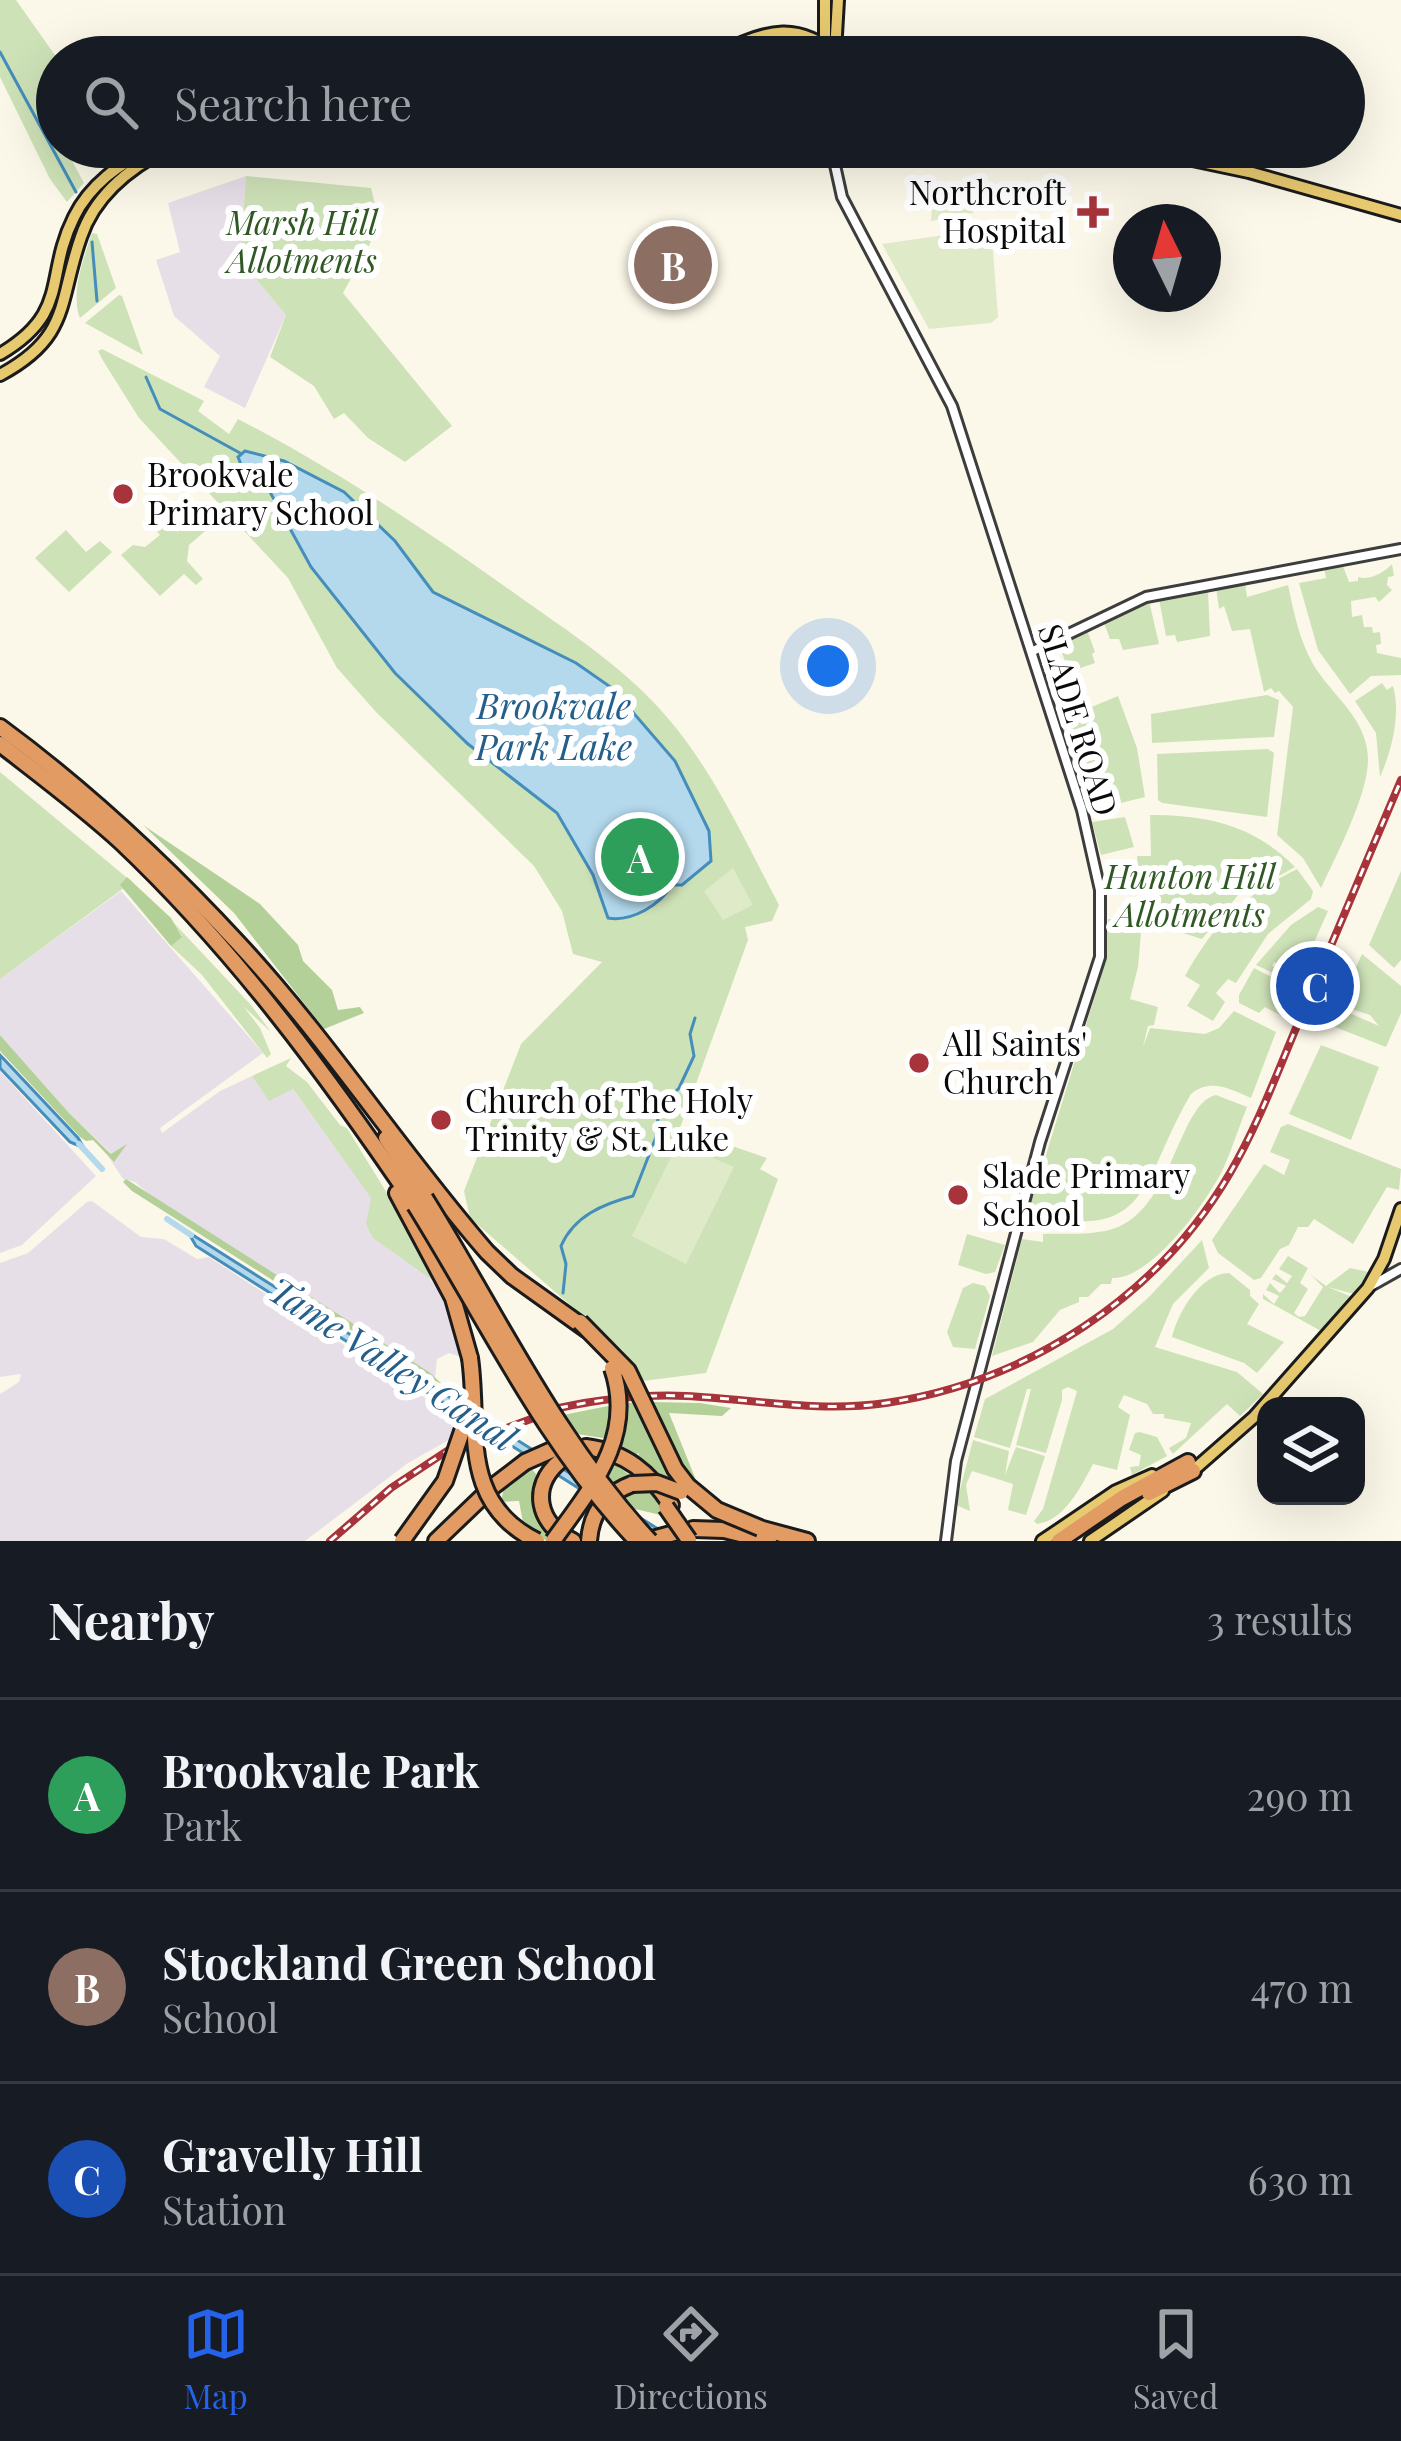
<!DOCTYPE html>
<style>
body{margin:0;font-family:"Playfair Display",serif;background:#20242c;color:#f1f3f6}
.controls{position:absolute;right:36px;bottom:36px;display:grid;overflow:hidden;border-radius:24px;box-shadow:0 12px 48px #0002}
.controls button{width:108px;height:108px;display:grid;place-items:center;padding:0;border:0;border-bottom:3px solid #363941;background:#171b24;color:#f1f3f6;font:60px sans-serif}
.compass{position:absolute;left:1113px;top:204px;width:108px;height:108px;border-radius:50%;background:#171b24;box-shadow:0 12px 48px #0002;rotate:355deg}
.you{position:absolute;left:828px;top:666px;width:42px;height:42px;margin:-30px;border:9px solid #fff;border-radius:50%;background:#1a73e8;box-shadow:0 0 0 18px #1a73e833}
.badge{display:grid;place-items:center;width:78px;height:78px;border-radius:50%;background:#2563eb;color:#fff;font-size:39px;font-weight:700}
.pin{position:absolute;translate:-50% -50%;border:6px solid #fff;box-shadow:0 3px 12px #0006}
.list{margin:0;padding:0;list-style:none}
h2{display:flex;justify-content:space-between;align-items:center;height:156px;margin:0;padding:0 48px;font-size:51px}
h2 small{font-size:39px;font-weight:400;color:#9ea1a6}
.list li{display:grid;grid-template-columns:78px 1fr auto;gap:36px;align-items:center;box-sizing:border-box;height:192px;padding:0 48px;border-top:3px solid #363941}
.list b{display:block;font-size:45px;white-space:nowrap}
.list p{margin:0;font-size:39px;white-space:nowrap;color:#9ea1a6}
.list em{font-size:39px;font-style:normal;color:#9ea1a6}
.icon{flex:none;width:66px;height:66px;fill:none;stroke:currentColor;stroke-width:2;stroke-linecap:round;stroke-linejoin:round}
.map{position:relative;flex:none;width:1401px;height:1541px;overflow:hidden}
.search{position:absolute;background:#171b24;box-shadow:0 12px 48px #0002;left:36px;right:36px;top:36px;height:132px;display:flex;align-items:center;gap:30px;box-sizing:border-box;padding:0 42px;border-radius:66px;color:#9ea1a6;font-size:45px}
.sheet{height:732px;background:#171b24}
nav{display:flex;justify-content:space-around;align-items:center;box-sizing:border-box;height:168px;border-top:3px solid #363941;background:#171b24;font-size:33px;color:#9ea1a6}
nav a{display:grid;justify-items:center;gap:6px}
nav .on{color:#2563eb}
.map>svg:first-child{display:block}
.industrial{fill:#e7dfe8}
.green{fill:#cee2b8}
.forest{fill:#b3d099}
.pitch{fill:#dfeac9}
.water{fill:#b4d9ed;stroke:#458dbb;stroke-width:3}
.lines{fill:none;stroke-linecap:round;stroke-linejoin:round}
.stream{stroke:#458dbb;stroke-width:3}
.canal{stroke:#b4d9ed;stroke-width:6}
.minor-casing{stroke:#3d3d3d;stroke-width:14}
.major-casing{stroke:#1b1b1b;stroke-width:16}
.highway-casing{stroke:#1b1b1b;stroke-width:20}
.minor{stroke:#fff;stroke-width:8}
.major{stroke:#e7c96f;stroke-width:10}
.highway{stroke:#e29b62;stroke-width:14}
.rail-casing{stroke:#a7343b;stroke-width:8}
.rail{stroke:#fff;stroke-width:3;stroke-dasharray:9;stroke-linecap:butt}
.highway-bridge-casing{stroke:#1b1b1b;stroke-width:20;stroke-linecap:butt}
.highway-bridge{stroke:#e29b62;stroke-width:14}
.poi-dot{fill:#a7343b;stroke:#fff;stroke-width:4.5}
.labels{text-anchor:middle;stroke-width:12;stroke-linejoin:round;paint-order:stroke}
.poi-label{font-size:33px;fill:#0a0a0a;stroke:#fff;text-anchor:start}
.park-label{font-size:33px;font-style:italic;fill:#2f5823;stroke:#fff}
.street-label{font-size:33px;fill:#0a0a0a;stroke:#fff}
.water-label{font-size:36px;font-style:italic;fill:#245f8b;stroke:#fff}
</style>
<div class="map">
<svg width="1401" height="1541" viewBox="0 0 1401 1541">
<rect width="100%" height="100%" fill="#fcf8e9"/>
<g class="industrial">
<polygon points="246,176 240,260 286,315 245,408 204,387 220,356 174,316 156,260 180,252 168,203"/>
<polygon points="121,891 263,1053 160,1128 162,1133 220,1091 252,1076 269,1100 292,1088 443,1297 461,1357 449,1353 437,1359 435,1378 156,1200 135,1182 123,1179 108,1156 111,1153 69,1113 0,1035 0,979"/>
<polygon points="0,1071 96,1176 22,1245 0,1253"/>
<polygon points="92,1201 141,1237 164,1239 197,1259 209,1257 462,1422 456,1436 408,1463 305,1541 0,1541 0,1394 19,1382 21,1374 0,1377 0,1263 28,1253 87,1202"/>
</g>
<g class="green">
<polygon points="0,0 16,0 57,58 57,147 83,147 70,157 84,183 67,202 50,179 0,77"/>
<polygon points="246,176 371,188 380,225 343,293 452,426 405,462 368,438 344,413 334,419 314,386 270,357 286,315 240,260"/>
<path d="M92,233L97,234L116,288L80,318C70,294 84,257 92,233Z"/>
<polygon points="119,295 122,296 143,355 85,323"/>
<path d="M102,349L204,401L198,411L229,434L238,419C337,470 427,531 517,595C569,632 624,667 666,716C714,771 745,841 779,905L772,921L745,927L748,940L680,1128L767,1158L760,1169L778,1179L706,1373L643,1381L622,1350L470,1218L464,1191L521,1044L602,962L573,954L562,911L534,866L376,712L337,668L288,578L139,418L102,359L98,351Z"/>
<polygon points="207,502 221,517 189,545 187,561 203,579 196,585 184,574 160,596 121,555 133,545 145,547 160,535 152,525 162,515 178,532"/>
<polygon points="66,530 86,552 100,541 112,552 69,592 35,558"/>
<path d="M1392,564L1394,576L1388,577L1387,585L1392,590L1379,602L1375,597L1351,601L1352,617L1362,615L1364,627H1372L1373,633L1380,632L1381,644L1376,645L1377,653L1401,658V675L1371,676L1350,694L1318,650L1299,583L1326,578L1324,568L1343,566L1349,582L1358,581V577C1369,581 1385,572 1392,564Z"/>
<path d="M1245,583L1247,597L1288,585C1294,613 1299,639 1313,664C1332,696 1367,718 1368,758C1369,793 1336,856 1321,888L1303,858L1277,835L1293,707L1279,691L1275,693L1271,688L1264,692L1250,629L1232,631L1224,606L1219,609L1216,588Z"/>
<polygon points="1208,590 1210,636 1177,642 1175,635 1166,636 1159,599"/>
<polygon points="1149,601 1159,644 1123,650 1119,639 1110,639 1104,623"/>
<polygon points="1087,630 1095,652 1092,654 1095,663 1069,672 1059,645"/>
<path d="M1382,683L1387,690L1393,686C1401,714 1392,750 1380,777L1376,733L1355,701Z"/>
<polygon points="1267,695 1279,700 1274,737 1152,743 1151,714"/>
<polygon points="1118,696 1137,748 1145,797 1121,803 1118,789 1085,799 1060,720"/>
<polygon points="1268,749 1274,753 1267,817 1162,803 1158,800 1157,754"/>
<polygon points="0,772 132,882 0,979"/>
<path d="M1150,815C1207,815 1254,825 1295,867L1256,889L1223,871L1239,888V894L1202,939L1160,926L1142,913L1137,856H1151Z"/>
<polygon points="1125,817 1134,847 1101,855 1092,822"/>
<path d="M1297,869L1313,891L1311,899L1268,934L1236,983L1228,979L1216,993L1225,1002L1213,1021L1187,1006L1200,985L1185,976C1215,922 1242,897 1297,869Z"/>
<polygon points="1401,871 1401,960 1394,968 1369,945"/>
<polygon points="1318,907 1328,911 1300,974 1293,970 1295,965 1284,960 1281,965 1274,962 1272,966 1290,976 1288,980 1256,965 1291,925"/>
<path d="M1108,919L1142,921L1138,967L1130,999L1158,1007L1154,1025L1148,1026L1143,1047L1150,1028L1205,1034L1219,1028L1234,1011L1276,1032L1251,1098C1229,1089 1211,1078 1191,1094C1141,1178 1152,1246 1028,1213L1103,970Z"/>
<polygon points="173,922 251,1005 271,1032 244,1007 260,1028 271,1054 267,1058 202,975 171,946 182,936"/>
<polygon points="1362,954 1401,986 1401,1013 1386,1047 1330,1025 1338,1008 1379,1026 1370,1015 1339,1005"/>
<polygon points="1254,968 1293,988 1282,1016 1265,1007 1259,1013 1239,1003 1239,995"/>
<polygon points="1321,1045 1379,1067 1351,1140 1289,1114"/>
<polygon points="291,1058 286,1066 307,1082 340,1125 347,1128 404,1221 435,1282 373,1238 366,1224 371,1198 293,1089 269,1101 252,1076"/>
<path d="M1216,1095L1247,1107C1239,1127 1232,1149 1223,1169C1207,1202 1151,1280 1112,1278L1111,1284H1101L1088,1297H1079V1302L1060,1310L1033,1342L992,1356L1022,1239L1043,1242V1234C1068,1233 1096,1236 1118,1227C1174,1203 1179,1103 1216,1095Z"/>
<polygon points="1288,1124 1401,1169 1399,1190 1387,1187 1353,1244 1314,1219 1308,1227 1298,1227 1289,1245 1280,1249 1261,1278 1254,1280 1218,1253 1212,1240 1264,1164 1284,1175 1290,1160 1270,1152 1281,1127"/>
<polygon points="967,1234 1005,1245 995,1272 986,1274 958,1265"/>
<path d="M1202,1240L1209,1268L1173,1304L1155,1347L1237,1372L1263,1394L1240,1416L1227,1404L1173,1454L1169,1448L1186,1438L1191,1423L1164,1418V1414H1153L1147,1404L1124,1395L1118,1407L1130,1415L1117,1470L1093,1464C1081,1487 1064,1521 1037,1524L1034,1521L1043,1509L1077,1391L1068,1387L1062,1390V1400L1046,1453L1016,1445L1031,1389H1027L1010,1448L974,1437L985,1399L1113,1329L1149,1297Z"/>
<polygon points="1288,1256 1308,1268 1300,1283 1308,1289 1294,1313 1299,1317 1305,1316 1323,1287 1311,1275 1326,1286 1350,1268 1369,1272 1354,1294 1328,1287 1352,1297 1321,1331 1263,1299 1263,1294 1274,1304 1279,1296 1266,1290 1270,1283 1280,1293 1286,1286 1272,1279 1276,1274 1287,1283 1292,1276 1279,1269"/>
<path d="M1229,1273L1250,1290V1296L1259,1304L1247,1324L1284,1342L1257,1373L1244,1363L1172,1337C1178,1312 1201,1273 1229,1273Z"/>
<polygon points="973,1283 985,1286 990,1296 975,1349 953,1347 947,1332 963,1288"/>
<polygon points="1140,1432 1157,1437 1167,1456 1132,1475 1130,1467 1139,1466 1141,1455 1129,1450 1135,1433"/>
<polygon points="973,1440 1009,1451 1005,1475 1016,1447 1045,1456 1026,1515 1008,1510 1013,1484 972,1471 966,1485 970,1511 956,1505"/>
</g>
<g class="forest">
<polygon points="143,825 260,904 298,945 303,961 332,990 338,1010 360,1007 364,1013 324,1029 234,913"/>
<polygon points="127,877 171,918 182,937 171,946 120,885"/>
<polygon points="0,1035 69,1113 111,1154 127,1144 114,1162 93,1140 86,1141 80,1137 0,1051"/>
<polygon points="126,1179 429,1372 442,1384 419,1373 132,1191 123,1182"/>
<polygon points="639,1402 674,1476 671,1482 659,1479 637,1458 639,1453 633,1456 619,1450 626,1403"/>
<polygon points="653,1402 700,1403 731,1408 722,1416 669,1413 700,1490 679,1461"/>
<polygon points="613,1405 609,1439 577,1434 563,1415"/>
<polygon points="614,1463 651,1492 665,1516 635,1509 607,1476"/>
<polygon points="530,1467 536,1474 535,1508 550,1537 547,1541 524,1528 519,1501 501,1502 504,1487"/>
</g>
<g class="pitch">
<polygon points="933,192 973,197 973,213 931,221"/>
<polygon points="965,232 987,237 993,251 998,317 991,323 929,329 882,244"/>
<polygon points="733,868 753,905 723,920 704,891"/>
<polygon points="678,1143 734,1167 686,1264 632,1236"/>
</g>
<g class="water">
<path d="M245,451L284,461L344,492L395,541L433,592L576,663L612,688L675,761L709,831L711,861L682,885H672C660,905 632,922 608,918L593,875L557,813L468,744L395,673L311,567L264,481L242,467L238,457Z"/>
<polygon points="0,1055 78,1138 84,1148 70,1142 0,1068"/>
<polygon points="188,1232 677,1541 662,1541 196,1246"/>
</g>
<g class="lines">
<g class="stream">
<polyline points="0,52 76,192"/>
<polyline points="92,242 97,301"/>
<polyline points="146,377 160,409 240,453"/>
<path d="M563,1293L566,1264L561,1246C574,1216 603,1204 633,1196L656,1137L659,1109L679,1088L694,1056L690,1034L695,1018"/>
</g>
<g class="canal">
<polyline points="79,1144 102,1169"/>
<polyline points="167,1219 191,1235"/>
</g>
<defs>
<g id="minor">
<polyline points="831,147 842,197 952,406 1082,810 1100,890 1100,957 1040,1142 956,1461 946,1541"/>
<polyline points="1033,651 1146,597 1401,549"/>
<polyline points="1369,1287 1401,1269"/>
</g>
<g id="major">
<polyline points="825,44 825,0"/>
<polyline points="835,52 838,0"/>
<path d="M708,57C762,35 791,15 840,57"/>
<polyline points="730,57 778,40 807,42"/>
<polyline points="1131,147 1249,172 1401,215"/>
<path d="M0,354C71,312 44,277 74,217C90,184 120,164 151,147"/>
<path d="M0,375C71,337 58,302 81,237C95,195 132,166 171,147"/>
<polyline points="1189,1474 1254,1417 1368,1288 1384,1259 1401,1209"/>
<polyline points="1042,1541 1116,1491 1152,1475"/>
<polyline points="1090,1541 1163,1491"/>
</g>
<g id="highway">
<path d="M0,727C87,791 166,865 239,944C328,1040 401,1153 487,1252L512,1276L586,1329"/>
<path d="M0,744C41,776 83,807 121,842C235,950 327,1075 415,1205"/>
<polyline points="386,1138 425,1198"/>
<polyline points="397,1193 453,1298 470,1358"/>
<path d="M586,1447C626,1452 650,1473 671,1505"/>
<path d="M560,1461C529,1487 538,1525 573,1541"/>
<polyline points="491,1488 525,1462 552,1450"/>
<polyline points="1149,1493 1193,1471"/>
<polyline points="748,1525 807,1541"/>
<polyline points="693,1529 724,1530 769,1541"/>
<polyline points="436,1541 483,1496"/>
<path d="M589,1541C591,1512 605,1494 632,1484"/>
<polyline points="645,1541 678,1532"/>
<polyline points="1059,1541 1122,1498 1188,1462"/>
</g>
</defs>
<use href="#minor" class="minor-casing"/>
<use href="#major" class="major-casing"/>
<use href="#highway" class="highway-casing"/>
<use href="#minor" class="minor"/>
<use href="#major" class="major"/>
<use href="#highway" class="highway"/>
<defs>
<g id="rail">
<path d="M559,1408C601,1399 643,1394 686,1396C753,1399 818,1413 886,1403C1027,1382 1158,1297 1230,1173C1261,1120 1281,1062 1305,1007C1337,931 1369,855 1401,780"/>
<polyline points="482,1437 531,1419"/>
<polyline points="330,1541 391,1488 447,1451"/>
</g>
</defs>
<use href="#rail" class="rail-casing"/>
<use href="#rail" class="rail"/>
<defs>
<g id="highway-bridge">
<path d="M425,1198C498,1315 555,1439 650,1541"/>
<path d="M415,1205C486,1319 544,1443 637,1541"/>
<polyline points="580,1322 628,1371 675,1469 688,1486 717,1510 760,1528"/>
<path d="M470,1358C480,1428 458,1502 537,1541"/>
<polyline points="632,1484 657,1483 681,1492"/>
<polyline points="666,1507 689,1540"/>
<polyline points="402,1541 445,1481 468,1414"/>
<path d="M553,1541C591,1488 636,1437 612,1368"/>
</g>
</defs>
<use href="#highway-bridge" class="highway-bridge-casing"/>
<use href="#highway-bridge" class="highway-bridge"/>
</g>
<g class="poi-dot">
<path d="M1087 194h12v12h12v12h-12v12h-12v-12h-12v-12h12z"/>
<circle cx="123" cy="494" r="12"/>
<circle cx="919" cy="1063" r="12"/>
<circle cx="441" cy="1120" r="12"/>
<circle cx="958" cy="1195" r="12"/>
</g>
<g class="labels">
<g class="poi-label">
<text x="1066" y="205" text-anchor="end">Northcroft<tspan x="1066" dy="38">Hospital</tspan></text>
<text x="147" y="487">Brookvale<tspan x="147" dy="38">Primary School</tspan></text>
<text x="943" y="1056">All Saints'<tspan x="943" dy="38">Church</tspan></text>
<text x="465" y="1113">Church of The Holy<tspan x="465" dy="38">Trinity &amp; St. Luke</tspan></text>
<text x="982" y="1188">Slade Primary<tspan x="982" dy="38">School</tspan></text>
</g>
<g class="park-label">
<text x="302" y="235">Marsh Hill<tspan x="302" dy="38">Allotments</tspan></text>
<text x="1190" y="889">Hunton Hill<tspan x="1190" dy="38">Allotments</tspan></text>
</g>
<g class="street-label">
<text transform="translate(1078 720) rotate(73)" y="12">SLADE ROAD</text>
</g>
<g class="water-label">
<text x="554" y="719">Brookvale<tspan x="554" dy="41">Park Lake</tspan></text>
<text transform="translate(392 1364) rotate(33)" y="13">Tame Valley Canal</text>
</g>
</g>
</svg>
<div class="controls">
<button><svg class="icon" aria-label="layers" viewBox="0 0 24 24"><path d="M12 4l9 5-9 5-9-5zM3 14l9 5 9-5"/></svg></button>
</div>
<svg class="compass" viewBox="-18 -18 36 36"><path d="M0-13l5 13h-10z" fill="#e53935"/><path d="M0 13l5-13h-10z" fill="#9ea1a6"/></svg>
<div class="you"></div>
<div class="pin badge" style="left:640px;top:857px;background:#2e9e5b">A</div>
<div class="pin badge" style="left:673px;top:265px;background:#8d6e63">B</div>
<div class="pin badge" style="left:1315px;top:986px;background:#1a4fb4">C</div>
<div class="search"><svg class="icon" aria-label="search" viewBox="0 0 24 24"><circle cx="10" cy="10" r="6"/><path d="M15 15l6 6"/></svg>Search here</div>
</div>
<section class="sheet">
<h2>Nearby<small>3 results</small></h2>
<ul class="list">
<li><span class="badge" style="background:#2e9e5b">A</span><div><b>Brookvale Park</b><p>Park</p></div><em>290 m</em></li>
<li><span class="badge" style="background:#8d6e63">B</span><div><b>Stockland Green School</b><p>School</p></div><em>470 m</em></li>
<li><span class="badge" style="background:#1a4fb4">C</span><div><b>Gravelly Hill</b><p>Station</p></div><em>630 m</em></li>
</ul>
</section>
<nav>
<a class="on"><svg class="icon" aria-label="map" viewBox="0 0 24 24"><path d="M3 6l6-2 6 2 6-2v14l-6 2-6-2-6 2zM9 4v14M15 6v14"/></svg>Map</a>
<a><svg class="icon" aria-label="directions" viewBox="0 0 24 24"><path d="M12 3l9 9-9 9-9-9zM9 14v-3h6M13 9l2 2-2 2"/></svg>Directions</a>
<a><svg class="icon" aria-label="saved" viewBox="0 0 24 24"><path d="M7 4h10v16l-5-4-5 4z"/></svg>Saved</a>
</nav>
